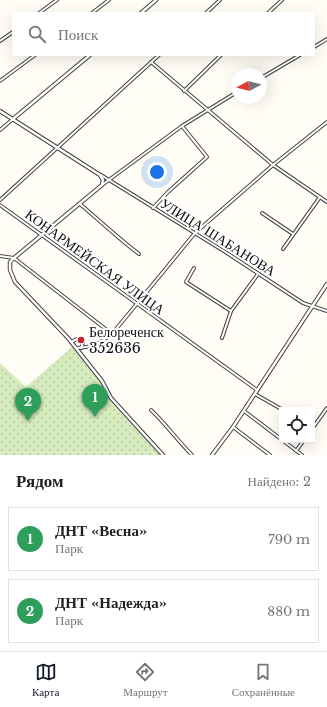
<!DOCTYPE html>
<html lang="ru">
<meta charset="utf-8">
<style>
body{margin:0;font-family:"Libre Baskerville",serif;background:#f2f2f2;color:#202124}
.controls{position:absolute;right:12px;bottom:12px;display:grid;overflow:hidden;border-radius:0px;box-shadow:0 4px 16px #0002}
.controls button{width:36px;height:36px;display:grid;place-items:center;padding:0;border:0;border-bottom:1px solid #e0e0e0;background:#fff;color:#202124;font:20px sans-serif}
.compass{position:absolute;left:231px;top:68px;width:36px;height:36px;border-radius:50%;background:#fff;box-shadow:0 4px 16px #0002;rotate:263deg}
.you{position:absolute;left:157px;top:172px;width:14px;height:14px;margin:-10px;border:3px solid #fff;border-radius:50%;background:#1a73e8;box-shadow:0 0 0 6px #1a73e833}
.badge{display:grid;place-items:center;width:26px;height:26px;border-radius:50%;background:#111827;color:#fff;font-size:13px;font-weight:700}
.pin{position:absolute;translate:-50% -33px;filter:drop-shadow(0 1px 2px #0008)}
.pin::after{content:'';position:absolute;top:21px;width:14px;height:12px;background:inherit;clip-path:polygon(0 0,100% 0,50% 100%)}
.list{margin:0;padding:0;list-style:none}
h2{display:flex;justify-content:space-between;align-items:center;height:52px;margin:0;padding:0 16px;font-size:17px}
h2 small{font-size:13px;font-weight:400;color:#757577}
.list li{display:grid;grid-template-columns:26px 1fr auto;gap:12px;align-items:center;box-sizing:border-box;height:64px;margin:0 8px 8px;padding:0 8px;border:1px solid #e0e0e0;border-radius:0px}
.list b{display:block;font-size:15px;white-space:nowrap}
.list p{margin:0;font-size:13px;white-space:nowrap;color:#757577}
.list em{font-size:13px;font-style:normal;color:#757577}
.icon{flex:none;width:22px;height:22px;fill:none;stroke:currentColor;stroke-width:2;stroke-linecap:round;stroke-linejoin:round}
.map{position:relative;flex:none;width:327px;height:455px;overflow:hidden}
.search{position:absolute;background:#fff;box-shadow:0 4px 16px #0002;left:12px;right:12px;top:12px;height:44px;display:flex;align-items:center;gap:10px;box-sizing:border-box;padding:0 14px;border-radius:0px;color:#757577;font-size:15px}
.sheet{height:196px;background:#fff}
nav{display:flex;justify-content:space-around;align-items:center;box-sizing:border-box;height:56px;border-top:1px solid #e0e0e0;background:#fff;font-size:11px;color:#757577}
nav a{display:grid;justify-items:center;gap:2px}
nav .on{color:#111827}
.map>svg:first-child{display:block}
.garden{fill:url(#garden-dots)}
.lines{fill:none;stroke-linecap:round;stroke-linejoin:round}
.minor-casing{stroke:#444;stroke-width:4}
.tertiary-casing{stroke:#444;stroke-width:4.5}
.minor{stroke:#fff;stroke-width:2}
.tertiary{stroke:#fff;stroke-width:2.5}
.poi-dot{fill:#c4262e;stroke:#fff;stroke-width:1.5}
.labels{text-anchor:middle;stroke-width:4;stroke-linejoin:round;paint-order:stroke}
.street-label{font-size:14px;fill:#111;stroke:#fff}
.poi-label{font-size:14px;fill:#111;stroke:#fff;text-anchor:start}
</style>
<div class="map">
<svg width="327" height="455" viewBox="0 0 327 455">
<defs>
<pattern id="garden-dots" width="8" height="8" patternUnits="userSpaceOnUse"><rect width="8" height="8" fill="#d5ebbd"/><path d="M2 2h.1M6 6h.1" fill="none" stroke="#b6c8a1" stroke-width="1.8" stroke-linecap="round"/></pattern>
</defs>
<rect width="100%" height="100%" fill="#fffdf5"/>
<polygon class="garden" points="73,346 102,382 100,384 163,455 0,455 0,363 26,387"/>
<g class="lines">
<defs>
<g id="minor">
<polyline points="39,13 57,0"/>
<polyline points="92,13 109,0"/>
<polyline points="206,13 220,0"/>
<polyline points="268,13 282,0"/>
<polyline points="0,41 13,32"/>
<polyline points="314,47 327,39"/>
<polyline points="151,62 273,165 327,202"/>
<polyline points="261,78 300,55"/>
<polyline points="0,81 35,55"/>
<polyline points="184,91 221,55"/>
<polyline points="0,130 13,119"/>
<polyline points="101,175 227,253 303,303 327,311"/>
<polyline points="102,185 182,126 237,92"/>
<polyline points="0,200 159,55"/>
<path d="M80,204C100,221 119,239 139,254"/>
<polyline points="0,205 257,390"/>
<polyline points="153,208 168,192 207,157 182,126"/>
<polyline points="262,213 293,234"/>
<polyline points="283,249 320,197"/>
<polyline points="0,256 14,258 112,334"/>
<polyline points="194,268 186,282 231,311"/>
<polyline points="222,338 231,311 258,274"/>
<polyline points="71,342 77,339 83,343 81,348"/>
<path d="M77,348C91,348 101,343 112,334L195,233L273,165L327,122"/>
<polyline points="255,394 283,410"/>
<path d="M151,410C166,424 177,440 192,455"/>
<polyline points="244,411 302,455"/>
<polyline points="233,427 270,455"/>
<polyline points="312,429 327,408"/>
<polyline points="296,451 304,440"/>
</g>
<g id="tertiary">
<polyline points="141,13 156,0"/>
<polyline points="0,111 100,175 103,180 102,185 14,258 10,262 10,270 15,282 68,338 102,381 111,398 163,455"/>
<polyline points="13,119 90,55"/>
<polyline points="212,455 233,427 327,284"/>
</g>
</defs>
<use href="#minor" class="minor-casing"/>
<use href="#tertiary" class="tertiary-casing"/>
<use href="#minor" class="minor"/>
<use href="#tertiary" class="tertiary"/>
</g>
<circle class="poi-dot" cx="81" cy="340" r="4"/>
<g class="labels">
<g class="street-label">
<text transform="translate(218 237) rotate(32)" y="5">УЛИЦА ШАБАНОВА</text>
<text transform="translate(95 262) rotate(36)" y="5">КОНАРМЕЙСКАЯ УЛИЦА</text>
</g>
<g class="poi-label">
<text x="89" y="337">Белореченск<tspan x="89" dy="16">352636</tspan></text>
</g>
</g>
</svg>
<div class="controls">
<button><svg class="icon" aria-label="locate" viewBox="0 0 24 24"><circle cx="12" cy="12" r="6"/><path d="M12 2v4M12 18v4M2 12h4M18 12h4"/></svg></button>
</div>
<svg class="compass" viewBox="-18 -18 36 36"><path d="M0-13l5 13h-10z" fill="#e53935"/><path d="M0 13l5-13h-10z" fill="#757577"/></svg>
<div class="you"></div>
<div class="pin badge" style="left:95px;top:417px;background:#2e9e5b">1</div>
<div class="pin badge" style="left:28px;top:421px;background:#2e9e5b">2</div>
<div class="search"><svg class="icon" aria-label="search" viewBox="0 0 24 24"><circle cx="10" cy="10" r="6"/><path d="M15 15l6 6"/></svg>Поиск</div>
</div>
<section class="sheet">
<h2>Рядом<small>Найдено: 2</small></h2>
<ul class="list">
<li><span class="badge" style="background:#2e9e5b">1</span><div><b>ДНТ «Весна»</b><p>Парк</p></div><em>790 m</em></li>
<li><span class="badge" style="background:#2e9e5b">2</span><div><b>ДНТ «Надежда»</b><p>Парк</p></div><em>880 m</em></li>
</ul>
</section>
<nav>
<a class="on"><svg class="icon" aria-label="map" viewBox="0 0 24 24"><path d="M3 6l6-2 6 2 6-2v14l-6 2-6-2-6 2zM9 4v14M15 6v14"/></svg>Карта</a>
<a><svg class="icon" aria-label="directions" viewBox="0 0 24 24"><path d="M12 3l9 9-9 9-9-9zM9 14v-3h6M13 9l2 2-2 2"/></svg>Маршрут</a>
<a><svg class="icon" aria-label="saved" viewBox="0 0 24 24"><path d="M7 4h10v16l-5-4-5 4z"/></svg>Сохранённые</a>
</nav>
